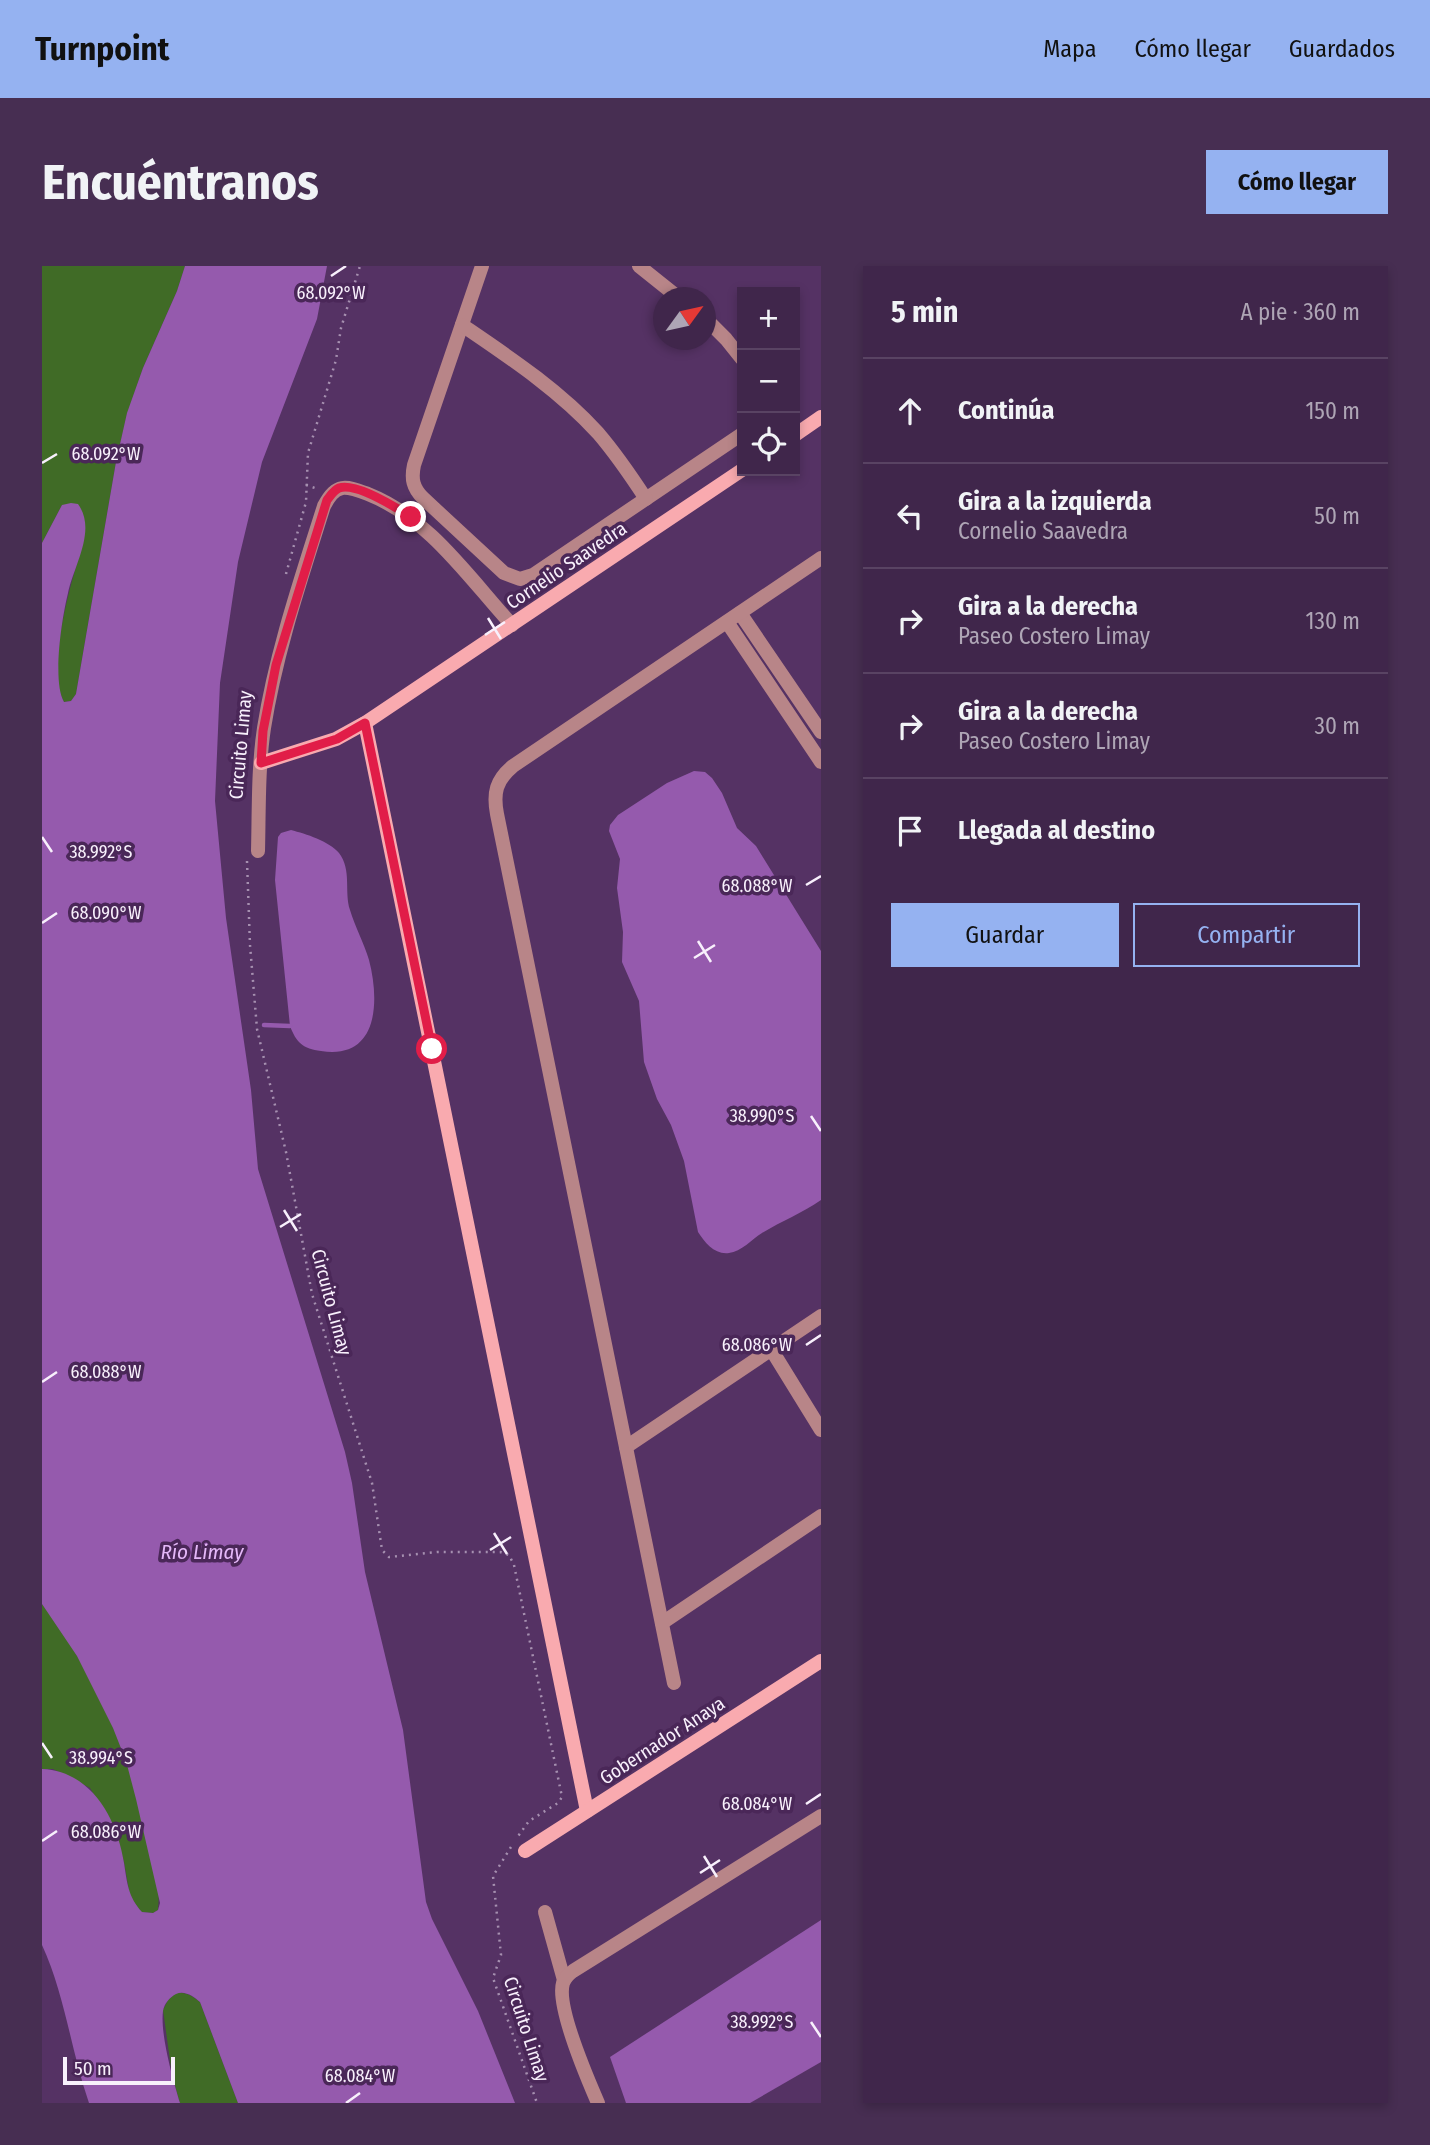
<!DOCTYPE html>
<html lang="es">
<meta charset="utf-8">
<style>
body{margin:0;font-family:"Fira Sans Condensed",sans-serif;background:#472e52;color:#f1f3f6}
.controls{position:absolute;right:21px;top:21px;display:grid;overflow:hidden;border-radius:0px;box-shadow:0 4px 10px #0003}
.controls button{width:63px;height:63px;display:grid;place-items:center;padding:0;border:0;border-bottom:2px solid #594363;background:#40264b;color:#f1f3f6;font:35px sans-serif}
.compass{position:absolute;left:611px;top:21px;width:63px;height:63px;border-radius:50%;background:#40264b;box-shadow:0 4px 10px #0003;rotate:57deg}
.scale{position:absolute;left:21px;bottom:18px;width:112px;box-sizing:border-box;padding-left:7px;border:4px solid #f8f0fc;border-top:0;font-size:19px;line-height:24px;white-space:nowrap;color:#f8f0fc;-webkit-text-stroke:5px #4a2758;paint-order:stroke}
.stop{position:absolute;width:21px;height:21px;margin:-16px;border:5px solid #e11d48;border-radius:50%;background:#fff}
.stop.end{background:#e11d48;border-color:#fff;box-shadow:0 2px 7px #0008}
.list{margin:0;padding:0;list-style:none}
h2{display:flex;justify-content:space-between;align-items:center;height:91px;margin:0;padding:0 28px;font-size:30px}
h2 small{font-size:23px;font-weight:400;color:#aea5b5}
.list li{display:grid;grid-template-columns:46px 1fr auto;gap:21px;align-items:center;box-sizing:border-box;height:105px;padding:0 28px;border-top:2px solid #594363}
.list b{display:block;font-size:26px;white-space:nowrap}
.list p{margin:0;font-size:23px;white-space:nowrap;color:#aea5b5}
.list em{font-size:23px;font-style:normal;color:#aea5b5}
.actions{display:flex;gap:14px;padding:21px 28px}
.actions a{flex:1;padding:16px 0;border:2px solid #95b2f1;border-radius:0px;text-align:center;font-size:24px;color:#95b2f1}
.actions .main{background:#95b2f1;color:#111}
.icon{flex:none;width:38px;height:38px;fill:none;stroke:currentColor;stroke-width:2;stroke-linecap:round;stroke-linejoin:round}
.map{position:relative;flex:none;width:779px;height:1837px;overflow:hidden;border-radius:0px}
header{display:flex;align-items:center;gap:42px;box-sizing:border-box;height:98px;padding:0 35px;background:#95b2f1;color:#111}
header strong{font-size:33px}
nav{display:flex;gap:38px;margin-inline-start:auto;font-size:24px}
.intro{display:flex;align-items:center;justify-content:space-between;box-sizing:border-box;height:168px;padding:0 42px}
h1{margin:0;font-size:49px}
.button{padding:18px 32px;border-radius:0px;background:#95b2f1;color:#111;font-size:24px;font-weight:700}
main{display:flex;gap:42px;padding:0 42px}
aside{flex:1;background:#40264b;border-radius:0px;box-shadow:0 4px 10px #0003}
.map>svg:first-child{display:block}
.green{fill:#406b26}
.water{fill:#955aad}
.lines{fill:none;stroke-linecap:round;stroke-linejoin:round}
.stream{stroke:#955aad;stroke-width:4.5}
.path{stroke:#a690b0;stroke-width:2.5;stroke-dasharray:2 5;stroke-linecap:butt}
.street{stroke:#b88588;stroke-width:14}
.secondary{stroke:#f9aaaf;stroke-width:14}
.route{stroke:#e11d48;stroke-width:9}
.ticks{fill:none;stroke:#f8f0fc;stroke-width:2.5}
.labels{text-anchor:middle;stroke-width:7;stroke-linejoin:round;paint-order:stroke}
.street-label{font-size:19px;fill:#f8f0fc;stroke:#4a2758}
.water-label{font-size:21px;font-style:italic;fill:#e4b7f8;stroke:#4a2758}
.ticks-label{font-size:18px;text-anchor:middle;fill:#f8f0fc;stroke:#4a2758;stroke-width:7;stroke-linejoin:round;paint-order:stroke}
</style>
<header>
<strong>Turnpoint</strong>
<nav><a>Mapa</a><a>Cómo llegar</a><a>Guardados</a></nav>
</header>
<div class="intro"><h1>Encuéntranos</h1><a class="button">Cómo llegar</a></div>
<main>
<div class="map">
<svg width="779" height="1837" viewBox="0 0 779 1837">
<rect width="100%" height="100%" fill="#553264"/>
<g class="green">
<path d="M0,0H143L135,25L101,102L85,148L74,196L34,428L29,435L22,436C4,405 28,318 39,285L20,239L0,277Z"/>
<path d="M0,1338C36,1384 65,1440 84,1495C98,1537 107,1583 117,1626L116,1644L111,1647L99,1646L88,1630L82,1596L71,1560L48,1522L11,1503H0Z"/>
<path d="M134,1727C145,1726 150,1730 158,1736L196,1837H138L130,1809L121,1744L126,1734Z"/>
</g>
<g class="water">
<path d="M143,0H285L275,53L220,196L196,296L178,417L173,535L184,652L209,824L216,903L303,1186L310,1217L323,1306L361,1464L384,1636L390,1653L436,1745L473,1837H196L158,1736C152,1731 143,1724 134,1728C128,1731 122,1738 121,1745C118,1768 131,1814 138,1837H47C29,1785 23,1729 0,1679V1503C49,1505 75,1552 82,1597C85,1616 86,1631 100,1646L111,1647L116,1644L118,1637L94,1533L84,1495L71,1462L35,1390L0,1338V277L20,239L29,237L36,238C55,264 32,299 26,327C20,351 10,415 22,436L29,435L34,428L74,196L85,147L101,102L135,25Z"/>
<path d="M652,505L663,506L670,512L680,527L695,562L714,580L779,685V934C760,947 740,955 720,967C710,973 699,986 687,987C673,989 663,977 656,966L642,895L629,859L615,833L602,796L597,735L580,696L581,666L575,622L578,593L567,565L568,559L576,549L625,517Z"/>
<path d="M249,564C264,568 287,575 297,587C310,604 302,625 308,644C313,661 322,677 327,694C338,736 336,794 279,785C261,783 254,776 248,760L233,614L236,571L239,567Z"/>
<polygon points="779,1654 779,1796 708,1837 584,1837 568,1791"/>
</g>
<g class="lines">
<polyline class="stream" points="222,759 248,760"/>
<g class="path">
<polyline points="264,219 276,223"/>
<polyline points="244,308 264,236 266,187 294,94 299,62 318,0"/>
<polyline points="205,595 208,679 215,763 244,886 270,1028 330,1217 340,1284 347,1291 395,1286 458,1286 467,1289 472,1299 520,1531 516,1537 487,1555 474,1573"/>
<polyline points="469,1581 451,1610 459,1689 451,1712 495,1837"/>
</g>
<g class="street">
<path d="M440,0L372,199C369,213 371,222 381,232L462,307L478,313L491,309L700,168"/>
<polyline points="597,0 637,32"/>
<polyline points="664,53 684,73 700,93"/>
<path d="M420,59C467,91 517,124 556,167C574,188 589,210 604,233"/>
<polyline points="698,347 779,466"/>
<polyline points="685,356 779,496"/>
<path d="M216,585C217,544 216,502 222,462C234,386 259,313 282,240C294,216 304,220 326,228C387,252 427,312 470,359"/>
<polyline points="729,1083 779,1164"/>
<polyline points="584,1181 779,1050"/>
<polyline points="620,1357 779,1250"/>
<path d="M632,1417L455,548C451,527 454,514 471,500L779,292"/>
<polyline points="503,1646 522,1714"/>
<path d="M556,1837C546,1814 514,1740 521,1717C523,1712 527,1708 531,1705L779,1550"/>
</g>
<g class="secondary">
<polyline points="753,169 779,151"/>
<polyline points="323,457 545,1545"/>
<polyline points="219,497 294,473 323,457 700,204"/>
<polyline points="483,1585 779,1395"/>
</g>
</g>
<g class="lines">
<path class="route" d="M369,251C355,242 314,216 297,222C292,224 289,229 285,234L234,399L221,465L219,497L295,473L323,457L390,783"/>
</g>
<path class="ticks" d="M289,10L304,0M0,197L15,188M446,352L459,373M443,369L463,356M0,571L10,586M764,619L779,610M0,657L15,647M656,675L669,696M652,692L673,679M769,850L779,865M242,944L255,965M238,961L259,948M764,1079L779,1069M0,1116L15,1106M452,1267L465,1288M448,1284L469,1271M0,1477L10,1492M764,1538L779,1528M0,1575L15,1565M662,1590L675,1611M658,1607L678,1594M769,1756L779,1771M304,1837L318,1827"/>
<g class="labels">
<g class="street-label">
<text transform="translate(524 299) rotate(-34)" y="7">Cornelio Saavedra</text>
<text transform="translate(198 479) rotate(-85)" y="7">Circuito Limay</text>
<text transform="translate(290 1036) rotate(75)" y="7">Circuito Limay</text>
<text transform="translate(620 1474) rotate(-33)" y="7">Gobernador Anaya</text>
<text transform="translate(485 1763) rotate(72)" y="7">Circuito Limay</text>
</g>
<g class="water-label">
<text x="160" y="1293">Río Limay</text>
</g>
</g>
<g class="ticks-label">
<text x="289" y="33">68.092°W</text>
<text x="64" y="194">68.092°W</text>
<text x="59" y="592">38.992°S</text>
<text x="715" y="626">68.088°W</text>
<text x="64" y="653">68.090°W</text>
<text x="720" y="856">38.990°S</text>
<text x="715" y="1085">68.086°W</text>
<text x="64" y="1112">68.088°W</text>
<text x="59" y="1498">38.994°S</text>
<text x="715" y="1544">68.084°W</text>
<text x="64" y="1572">68.086°W</text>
<text x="720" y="1762">38.992°S</text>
<text x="318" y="1816">68.084°W</text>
</g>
</svg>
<div class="controls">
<button>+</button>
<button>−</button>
<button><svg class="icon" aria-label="locate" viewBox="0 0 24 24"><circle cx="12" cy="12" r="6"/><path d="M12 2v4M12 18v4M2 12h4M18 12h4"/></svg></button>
</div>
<svg class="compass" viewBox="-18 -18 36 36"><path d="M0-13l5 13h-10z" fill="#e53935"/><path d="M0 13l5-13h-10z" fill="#aea5b5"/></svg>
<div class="scale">50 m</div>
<div class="stop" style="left:390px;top:783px"></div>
<div class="stop end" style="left:369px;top:251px"></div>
</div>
<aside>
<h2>5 min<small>A pie · 360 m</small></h2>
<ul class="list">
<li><svg class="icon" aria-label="ahead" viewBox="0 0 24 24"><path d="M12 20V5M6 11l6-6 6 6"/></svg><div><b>Continúa</b></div><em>150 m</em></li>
<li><svg class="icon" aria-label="left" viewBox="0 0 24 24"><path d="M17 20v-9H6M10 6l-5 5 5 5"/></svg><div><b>Gira a la izquierda</b><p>Cornelio Saavedra</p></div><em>50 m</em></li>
<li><svg class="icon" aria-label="right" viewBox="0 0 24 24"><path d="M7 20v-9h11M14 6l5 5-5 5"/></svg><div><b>Gira a la derecha</b><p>Paseo Costero Limay</p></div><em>130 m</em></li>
<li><svg class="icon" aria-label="right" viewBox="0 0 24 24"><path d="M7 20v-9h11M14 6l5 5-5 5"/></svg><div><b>Gira a la derecha</b><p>Paseo Costero Limay</p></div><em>30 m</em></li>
<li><svg class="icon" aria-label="arrive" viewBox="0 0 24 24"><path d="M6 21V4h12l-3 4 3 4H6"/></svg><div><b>Llegada al destino</b></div></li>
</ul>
<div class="actions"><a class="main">Guardar</a><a>Compartir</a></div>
</aside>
</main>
